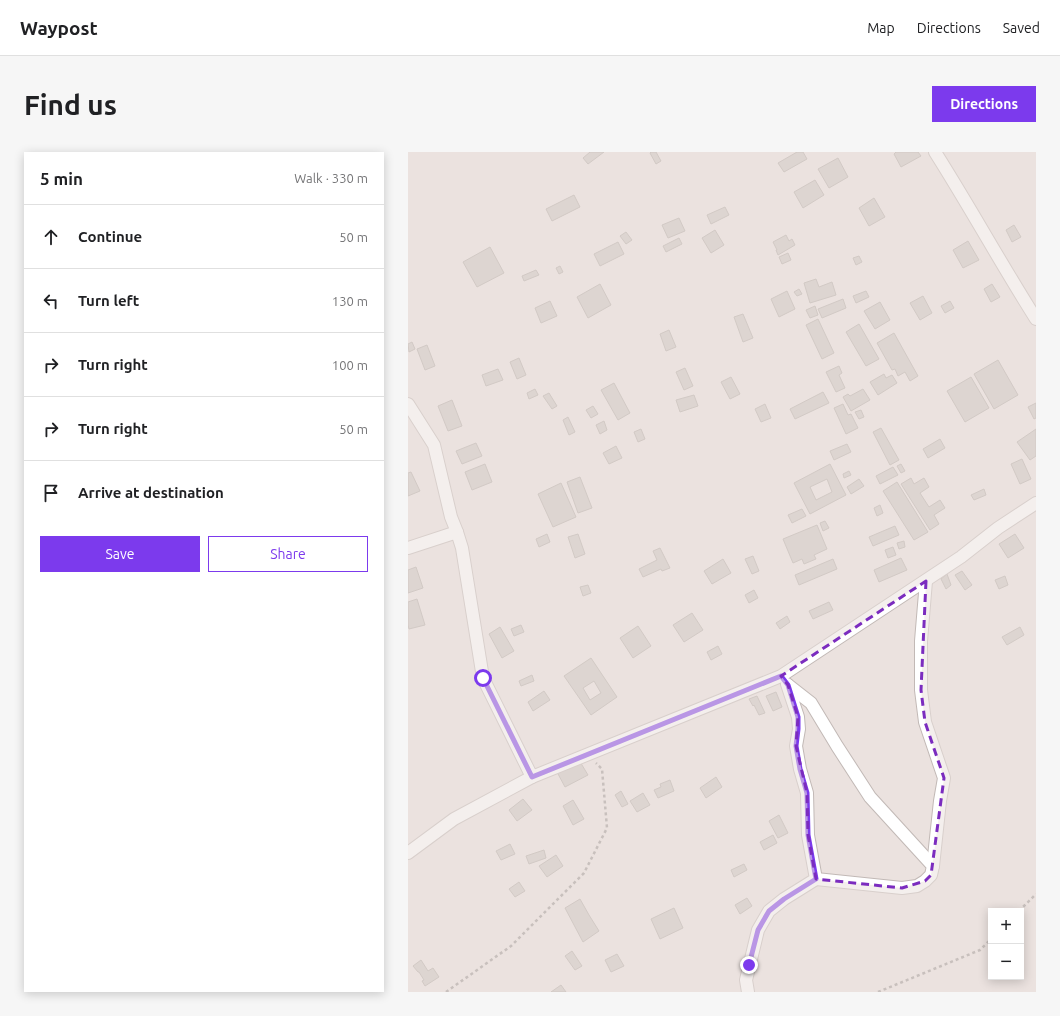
<!DOCTYPE html>
<meta charset="utf-8">
<style>
body{margin:0;font-family:Ubuntu,sans-serif;background:#f6f6f6;color:#202124}
.controls{position:absolute;right:12px;bottom:12px;display:grid;overflow:hidden;border-radius:0px;box-shadow:0 2px 10px #0003}
.controls button{width:36px;height:36px;display:grid;place-items:center;padding:0;border:0;border-bottom:1px solid #e0e0e0;background:#fff;color:#202124;font:20px sans-serif}
.stop{position:absolute;width:12px;height:12px;margin:-9px;border:3px solid #7c3aed;border-radius:50%;background:#fff}
.stop.end{background:#7c3aed;border-color:#fff;box-shadow:0 1px 4px #0008}
.list{margin:0;padding:0;list-style:none}
h2{display:flex;justify-content:space-between;align-items:center;height:52px;margin:0;padding:0 16px;font-size:17px}
h2 small{font-size:13px;font-weight:400;color:#757577}
.list li{display:grid;grid-template-columns:26px 1fr auto;gap:12px;align-items:center;box-sizing:border-box;height:64px;padding:0 16px;border-top:1px solid #e0e0e0}
.list b{display:block;font-size:15px;white-space:nowrap}
.list em{font-size:13px;font-style:normal;color:#757577}
.actions{display:flex;gap:8px;padding:12px 16px}
.actions a{flex:1;padding:9px 0;border:1px solid #7c3aed;border-radius:0px;text-align:center;font-size:14px;color:#7c3aed}
.actions .main{background:#7c3aed;color:#fff}
.icon{flex:none;width:22px;height:22px;fill:none;stroke:currentColor;stroke-width:2;stroke-linecap:round;stroke-linejoin:round}
.map{position:relative;flex:none;width:628px;height:840px;overflow:hidden;border-radius:0px}
header{display:flex;align-items:center;gap:24px;box-sizing:border-box;height:56px;padding:0 20px;background:#fff;border-bottom:1px solid #e0e0e0}
header strong{font-size:19px}
nav{display:flex;gap:22px;margin-inline-start:auto;font-size:14px}
.intro{display:flex;align-items:center;justify-content:space-between;box-sizing:border-box;height:96px;padding:0 24px}
h1{margin:0;font-size:28px}
.button{padding:10px 18px;border-radius:0px;background:#7c3aed;color:#fff;font-size:14px;font-weight:700}
main{display:flex;gap:24px;padding:0 24px}
aside{flex:1;background:#fff;border-radius:0px;box-shadow:0 2px 10px #0003}
.map>svg:first-child{display:block}
.building{fill:#ccc5c0;stroke:#b3aca7;fill-rule:evenodd}
.lines{fill:none;stroke-linecap:round;stroke-linejoin:round}
.street-casing{stroke:#c2b9b6;stroke-width:14}
.path{stroke:#9d9795;stroke-width:2.5;stroke-dasharray:3 3;stroke-linecap:butt}
.street{stroke:#fff;stroke-width:12}
.route{stroke:#7c3aed;stroke-width:5}
.marked{fill:none;stroke:#7b2cbf;stroke-width:3;stroke-dasharray:8 5;stroke-linejoin:round}
</style>
<header>
<strong>Waypost</strong>
<nav><a>Map</a><a>Directions</a><a>Saved</a></nav>
</header>
<div class="intro"><h1>Find us</h1><a class="button">Directions</a></div>
<main>
<aside>
<h2>5 min<small>Walk · 330 m</small></h2>
<ul class="list">
<li><svg class="icon" aria-label="ahead" viewBox="0 0 24 24"><path d="M12 20V5M6 11l6-6 6 6"/></svg><div><b>Continue</b></div><em>50 m</em></li>
<li><svg class="icon" aria-label="left" viewBox="0 0 24 24"><path d="M17 20v-9H6M10 6l-5 5 5 5"/></svg><div><b>Turn left</b></div><em>130 m</em></li>
<li><svg class="icon" aria-label="right" viewBox="0 0 24 24"><path d="M7 20v-9h11M14 6l5 5-5 5"/></svg><div><b>Turn right</b></div><em>100 m</em></li>
<li><svg class="icon" aria-label="right" viewBox="0 0 24 24"><path d="M7 20v-9h11M14 6l5 5-5 5"/></svg><div><b>Turn right</b></div><em>50 m</em></li>
<li><svg class="icon" aria-label="arrive" viewBox="0 0 24 24"><path d="M6 21V4h12l-3 4 3 4H6"/></svg><div><b>Arrive at destination</b></div></li>
</ul>
<div class="actions"><a class="main">Save</a><a>Share</a></div>
</aside>
<div class="map">
<svg width="628" height="840" viewBox="0 0 628 840">
<rect width="100%" height="100%" fill="#ebe2df"/>
<g class="building">
<polygon points="182,0 196,0 180,12 175,6"/>
<polygon points="243,0 248,0 253,9 248,12 242,1"/>
<polygon points="389,0 395,0 399,7 376,20 370,11"/>
<polygon points="488,0 510,0 513,4 493,15 486,2"/>
<polygon points="430,6 440,25 421,36 410,17"/>
<polygon points="407,28 416,43 395,56 386,40"/>
<polygon points="166,43 172,55 144,69 138,57"/>
<polygon points="466,46 477,65 461,74 451,56"/>
<polygon points="317,55 321,63 303,72 299,63"/>
<polygon points="271,66 277,79 260,86 254,73"/>
<polygon points="606,73 613,85 604,90 598,78"/>
<polygon points="307,78 316,93 303,101 294,86"/>
<polygon points="218,80 224,88 218,92 212,84"/>
<polygon points="378,83 381,89 384,87 387,93 370,103 368,98 369,98 365,90"/>
<polygon points="271,86 274,92 258,100 255,94"/>
<polygon points="560,89 571,108 555,116 545,98"/>
<polygon points="210,90 216,102 192,114 186,102"/>
<polygon points="82,95 96,121 69,135 55,110"/>
<polygon points="380,101 383,108 374,112 371,105"/>
<polygon points="451,104 454,110 448,113 445,106"/>
<polygon points="152,114 155,120 151,122 148,116"/>
<polygon points="128,118 131,123 116,129 114,124"/>
<polygon points="408,127 411,135 424,130 428,143 402,151 396,131"/>
<polygon points="192,132 203,153 180,166 169,145"/>
<polygon points="584,132 592,145 583,150 576,137"/>
<polygon points="391,137 394,142 389,144 386,140"/>
<polygon points="379,139 387,157 371,165 363,147"/>
<polygon points="458,139 461,145 448,151 445,144"/>
<polygon points="515,144 524,161 512,168 502,151"/>
<polygon points="435,147 438,156 414,166 410,157"/>
<polygon points="142,149 149,164 133,171 127,156"/>
<polygon points="542,149 546,156 537,161 533,154"/>
<polygon points="472,150 482,168 467,177 456,159"/>
<polygon points="407,154 410,163 402,166 398,158"/>
<polygon points="335,162 345,186 335,190 326,165"/>
<polygon points="410,167 426,201 414,207 398,173"/>
<polygon points="451,172 471,207 458,214 438,180"/>
<polygon points="261,178 268,195 258,199 252,182"/>
<polygon points="486,181 510,224 502,229 497,220 490,224 487,217 484,218 469,191"/>
<polygon points="4,190 7,197 1,200 0,192"/>
<polygon points="19,193 27,214 17,218 9,197"/>
<polygon points="111,206 118,223 109,227 102,210"/>
<polygon points="590,208 610,243 586,257 566,222"/>
<polygon points="431,214 434,221 431,223 437,236 428,240 418,220"/>
<polygon points="277,216 285,234 276,238 268,220"/>
<polygon points="90,217 95,228 78,234 74,223"/>
<polygon points="476,222 478,226 484,223 489,231 470,243 462,230"/>
<polygon points="323,225 332,242 322,247 313,230"/>
<polygon points="563,225 581,256 557,270 539,239"/>
<polygon points="206,231 222,261 210,268 193,238"/>
<polygon points="127,237 130,243 121,247 119,241"/>
<polygon points="455,237 462,248 443,259 435,245 440,242 442,244"/>
<polygon points="415,240 421,251 387,267 382,257"/>
<polygon points="141,241 149,254 144,257 135,244"/>
<polygon points="286,243 290,254 272,260 268,248"/>
<polygon points="44,248 54,274 40,279 30,254"/>
<polygon points="628,251 628,266 626,267 620,255"/>
<polygon points="357,252 363,266 353,270 347,257"/>
<polygon points="435,252 440,263 443,262 450,276 438,282 426,256"/>
<polygon points="185,254 190,262 183,266 178,258"/>
<polygon points="453,258 456,265 451,267 447,260"/>
<polygon points="160,265 167,280 161,283 155,268"/>
<polygon points="196,269 199,278 192,282 188,273"/>
<polygon points="473,276 491,308 482,313 465,280"/>
<polygon points="233,277 237,287 230,290 226,280"/>
<polygon points="628,277 628,304 622,308 609,290"/>
<polygon points="532,287 537,296 520,306 515,297"/>
<polygon points="68,291 74,304 54,312 48,299"/>
<polygon points="439,292 443,300 426,308 422,299"/>
<polygon points="208,294 214,306 201,312 195,301"/>
<polygon points="614,307 623,327 612,332 603,312"/>
<polygon points="77,312 84,330 64,338 57,320"/>
<path d="M422,312L438,343L402,362L386,331ZM419,327L424,340L408,348L402,335Z"/>
<polygon points="493,312 497,319 493,321 489,314"/>
<polygon points="485,315 490,323 472,332 468,324"/>
<polygon points="441,319 443,323 436,326 435,322"/>
<polygon points="3,320 12,339 0,344 0,321"/>
<polygon points="172,325 184,356 170,361 159,330"/>
<polygon points="503,326 506,332 516,326 521,335 512,341 521,355 532,348 537,356 526,363 531,372 522,378 493,332"/>
<polygon points="451,327 456,334 443,342 439,335"/>
<polygon points="489,330 520,380 506,388 475,339"/>
<polygon points="153,331 168,365 145,375 130,342"/>
<polygon points="576,337 578,343 566,348 563,343"/>
<polygon points="472,353 475,361 469,364 466,356"/>
<polygon points="394,357 398,364 384,371 380,363"/>
<polygon points="417,369 421,376 415,379 412,371"/>
<polygon points="409,373 419,397 406,403 408,407 396,412 394,407 385,411 375,387"/>
<polygon points="487,374 491,383 465,394 461,385"/>
<polygon points="139,382 142,390 131,395 128,387"/>
<polygon points="170,382 177,402 167,406 160,385"/>
<polygon points="607,382 616,396 600,406 591,392"/>
<polygon points="496,389 497,395 491,397 489,391"/>
<polygon points="485,395 488,403 480,406 477,398"/>
<polygon points="252,396 262,416 254,419 253,417 235,425 231,417 249,408 245,399"/>
<polygon points="345,404 351,419 344,422 337,407"/>
<polygon points="493,406 499,418 471,430 466,418"/>
<polygon points="315,407 323,421 304,432 296,419"/>
<polygon points="425,407 429,417 391,433 387,423"/>
<polygon points="8,415 15,436 0,441 0,418"/>
<polygon points="554,419 564,433 557,438 547,423"/>
<polygon points="539,422 543,433 538,437 533,427"/>
<polygon points="597,424 600,433 591,437 587,428"/>
<polygon points="180,433 183,441 175,444 172,435"/>
<polygon points="346,438 350,446 341,451 337,443"/>
<polygon points="9,447 17,473 1,477 0,473 0,450"/>
<polygon points="421,450 425,458 405,467 401,459"/>
<polygon points="284,461 295,478 276,490 265,473"/>
<polygon points="379,464 382,470 372,477 368,471"/>
<polygon points="113,473 116,480 106,484 103,477"/>
<polygon points="230,474 243,494 225,506 212,486"/>
<polygon points="92,475 106,499 94,506 81,482"/>
<polygon points="612,475 616,483 599,493 594,485"/>
<polygon points="310,494 314,502 303,508 299,500"/>
<path d="M183,506L209,545L183,563L156,524ZM186,529L193,541L182,548L175,536Z"/>
<polygon points="124,523 126,529 113,534 111,529"/>
<polygon points="136,539 142,548 125,559 120,550"/>
<polygon points="368,540 374,555 365,559 358,544"/>
<polygon points="349,544 357,561 351,563 346,553 345,554 341,547"/>
<polygon points="171,608 180,623 157,635 149,620"/>
<polygon points="308,625 314,635 298,646 292,636"/>
<polygon points="262,628 266,639 250,646 246,638 253,635 252,632"/>
<polygon points="213,639 220,652 214,655 207,643"/>
<polygon points="235,641 242,653 229,660 222,649"/>
<polygon points="115,647 124,658 109,669 101,658"/>
<polygon points="165,648 176,667 165,673 155,654"/>
<polygon points="371,663 380,681 370,686 361,669"/>
<polygon points="365,683 369,691 356,698 352,690"/>
<polygon points="102,692 107,702 93,708 88,699"/>
<polygon points="136,698 138,706 121,712 118,704"/>
<polygon points="148,703 155,714 139,725 131,714"/>
<polygon points="336,712 339,718 326,725 323,718"/>
<polygon points="111,730 117,739 107,745 101,737"/>
<polygon points="339,746 344,754 332,762 327,753"/>
<polygon points="172,747 181,763 191,779 175,790 157,756"/>
<polygon points="266,756 275,776 252,787 243,767"/>
<polygon points="164,799 174,814 167,818 157,804"/>
<polygon points="209,802 216,814 203,820 197,808"/>
<polygon points="13,808 20,819 25,816 31,825 17,834 14,829 16,828 11,820 10,820 5,814"/>
<polygon points="153,833 158,840 143,840"/>
</g>
<g class="lines">
<defs>
<g id="street">
<path d="M527,0C562,55 593,112 628,167"/>
<polyline points="0,252 26,293 43,365 49,380"/>
<polyline points="0,396 49,380 54,396 75,526 124,625 373,524 553,405 590,376 628,351"/>
<polyline points="518,429 513,489 513,538 517,570 536,626 532,649 525,714"/>
<polyline points="380,533 403,551 429,594 462,645 525,714 523,723 517,729 509,734 494,736 408,727"/>
<polyline points="0,701 46,667 124,625"/>
<polyline points="340,840 338,828 350,778 361,759 376,747 408,727 400,683 399,641 392,617 388,594 391,577 390,565 379,532"/>
</g>
</defs>
<use href="#street" class="street-casing"/>
<g class="path">
<polyline points="611,759 628,742"/>
<polyline points="38,840 103,794 176,721 199,676 194,617 188,611"/>
<polyline points="470,840 572,798 583,787"/>
</g>
<use href="#street" class="street"/>
</g>
<g class="lines">
<polyline class="route" points="75,526 124,625 373,524 380,533 390,565 390,577 388,594 392,617 399,641 400,683 408,727 376,747 361,759 350,778 341,813"/>
</g>
<path d="M0 0H628V840H0ZM518,429L513,538L517,570L536,626L523,723L517,729L494,736L408,727L400,683L399,641L388,594L390,565L380,533L373,524Z" fill="#ebe2df" fill-opacity=".55" fill-rule="evenodd"/>
<path class="marked" d="M518,429L513,538L517,570L536,626L523,723L517,729L494,736L408,727L400,683L399,641L388,594L390,565L380,533L373,524Z"/>
</svg>
<div class="controls">
<button>+</button>
<button>−</button>
</div>
<div class="stop" style="left:75px;top:526px"></div>
<div class="stop end" style="left:341px;top:813px"></div>
</div>
</main>
